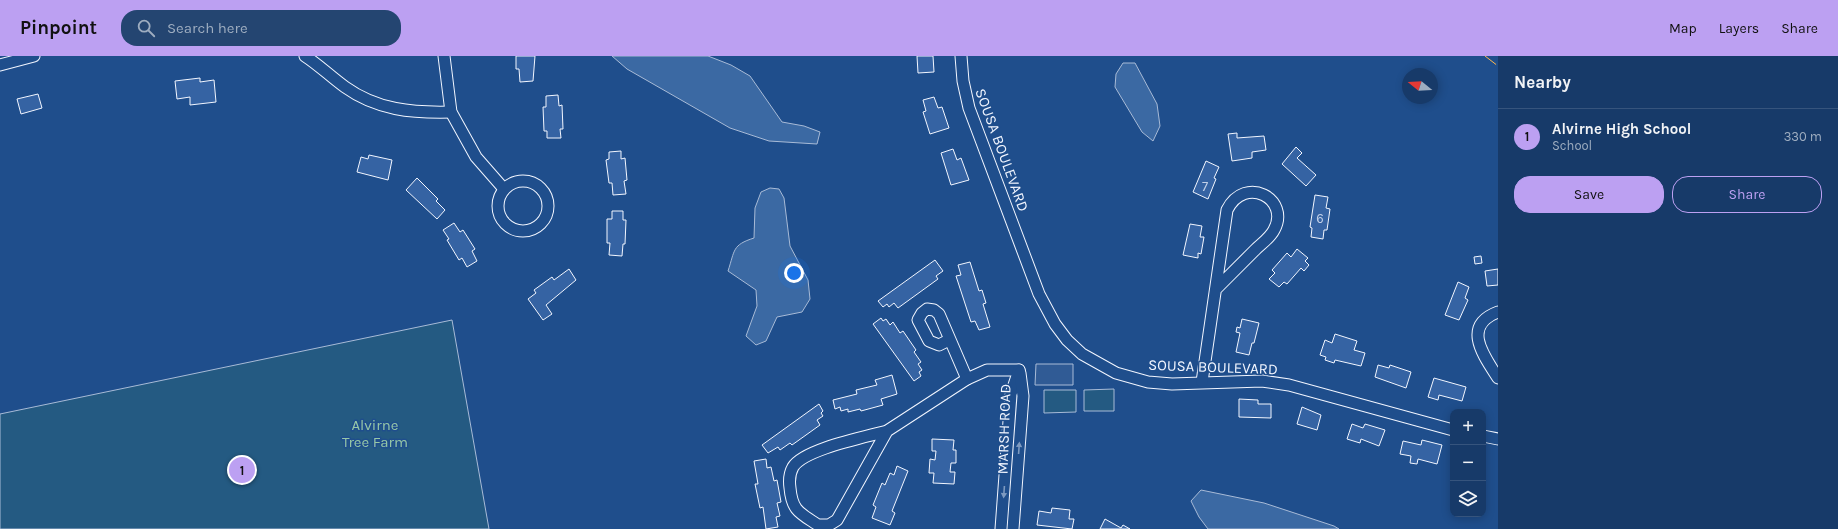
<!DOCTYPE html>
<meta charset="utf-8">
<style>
body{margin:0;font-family:Karla,sans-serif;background:#244571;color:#f1f3f6}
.controls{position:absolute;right:12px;bottom:12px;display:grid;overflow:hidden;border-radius:8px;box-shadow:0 2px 10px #0003}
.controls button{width:36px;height:36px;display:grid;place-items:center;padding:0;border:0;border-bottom:1px solid #36547d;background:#173a69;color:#f1f3f6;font:20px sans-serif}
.compass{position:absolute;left:1402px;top:12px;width:36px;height:36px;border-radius:50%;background:#173a69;box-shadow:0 2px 10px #0003;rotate:288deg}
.you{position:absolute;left:794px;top:217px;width:14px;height:14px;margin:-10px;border:3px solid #fff;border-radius:50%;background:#1a73e8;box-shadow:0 0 0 6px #1a73e833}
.badge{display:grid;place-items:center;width:26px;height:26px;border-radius:50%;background:#bca0f2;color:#111;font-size:13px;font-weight:700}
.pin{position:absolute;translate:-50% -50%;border:2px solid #fff;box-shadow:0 1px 4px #0006}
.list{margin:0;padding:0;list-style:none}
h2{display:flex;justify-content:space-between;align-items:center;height:52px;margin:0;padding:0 16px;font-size:17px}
h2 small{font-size:13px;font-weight:400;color:#9eadc0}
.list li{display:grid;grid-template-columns:26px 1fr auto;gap:12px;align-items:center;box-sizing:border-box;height:56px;padding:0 16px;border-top:1px solid #36547d}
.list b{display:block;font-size:15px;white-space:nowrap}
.list p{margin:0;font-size:13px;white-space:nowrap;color:#9eadc0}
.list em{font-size:13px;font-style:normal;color:#9eadc0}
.actions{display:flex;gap:8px;padding:12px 16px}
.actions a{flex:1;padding:9px 0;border:1px solid #bca0f2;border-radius:16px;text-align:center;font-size:14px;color:#bca0f2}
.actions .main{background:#bca0f2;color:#111}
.icon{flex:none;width:22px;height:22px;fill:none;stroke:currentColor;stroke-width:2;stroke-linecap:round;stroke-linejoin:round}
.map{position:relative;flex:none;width:1498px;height:473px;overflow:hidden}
header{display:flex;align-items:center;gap:24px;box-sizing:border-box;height:56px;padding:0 20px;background:#bca0f2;color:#111}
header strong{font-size:19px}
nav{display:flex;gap:22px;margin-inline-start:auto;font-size:14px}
.search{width:280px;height:36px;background:#244571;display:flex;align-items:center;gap:10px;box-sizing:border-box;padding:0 14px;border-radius:16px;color:#9eadc0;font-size:15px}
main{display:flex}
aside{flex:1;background:#173a69}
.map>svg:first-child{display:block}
.green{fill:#245a82;stroke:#a8bbd7}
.parking{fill:#305b95;stroke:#a8bbd7}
.water{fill:#3b69a3;stroke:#a8bbd7}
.building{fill:#3563a3;stroke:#f2f6ff}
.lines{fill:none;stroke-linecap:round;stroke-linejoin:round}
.minor-casing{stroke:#f2f6ff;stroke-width:13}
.minor{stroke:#1f4e8c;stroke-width:11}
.power{stroke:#ffb74d;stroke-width:1;stroke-dasharray:14 3 2 3;stroke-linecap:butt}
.oneway{fill:#7e9ac0}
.labels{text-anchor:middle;stroke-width:3;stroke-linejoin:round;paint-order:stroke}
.number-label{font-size:13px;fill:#c3d1e8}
.street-label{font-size:15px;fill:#f2f6ff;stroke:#1f4e8c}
.park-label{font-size:15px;fill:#97c8a6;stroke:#1f4e8c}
</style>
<header>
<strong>Pinpoint</strong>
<div class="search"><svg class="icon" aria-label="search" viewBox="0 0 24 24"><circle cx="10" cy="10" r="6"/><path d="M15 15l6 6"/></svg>Search here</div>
<nav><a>Map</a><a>Layers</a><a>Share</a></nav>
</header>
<main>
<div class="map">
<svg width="1498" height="473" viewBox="0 0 1498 473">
<rect width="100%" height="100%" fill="#1f4e8c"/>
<g class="green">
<polygon points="452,264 489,473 0,473 0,358"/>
<polygon points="1114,333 1114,355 1084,355 1084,334"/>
<polygon points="1044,334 1076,334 1076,356 1044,357"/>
</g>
<polygon class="parking" points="1036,308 1073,308 1073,329 1035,329"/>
<g class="water">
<polygon points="612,0 708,0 731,9 750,20 782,66 804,70 820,76 817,88 769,85 730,72 627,13"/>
<polygon points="1123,7 1135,7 1157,48 1160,70 1153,85 1142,76 1115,31 1116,18"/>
<path d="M770,132L779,133L784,142L790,190L808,224L810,243L802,256L777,261L766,285L756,289L746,280L757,250L756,234L728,215C735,194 732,189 754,182L755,152L761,136Z"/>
<polygon points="1201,434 1264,447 1334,470 1339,473 1208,473 1199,461 1191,445"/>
</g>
<g class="building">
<polygon points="516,0 535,0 533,25 520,26 519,13 516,13"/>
<polygon points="917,0 933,0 934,16 918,17"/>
<polygon points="200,22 200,26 214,24 216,46 190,49 190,41 177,43 175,25"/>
<polygon points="38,38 42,52 21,58 17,43"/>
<polygon points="558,39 559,50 562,49 563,73 560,73 561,82 547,82 547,75 544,75 543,51 546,51 546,40"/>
<polygon points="934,41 938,52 942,51 949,72 930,78 923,56 926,55 923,44"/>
<polygon points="1237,77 1237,82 1264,80 1266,94 1252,96 1252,102 1232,105 1228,78"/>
<polygon points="1296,91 1302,97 1297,102 1316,119 1306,130 1282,108"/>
<polygon points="953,93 957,104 961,102 969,124 951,129 941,97"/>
<polygon points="621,95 621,103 625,102 627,124 624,125 626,138 613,139 612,127 609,127 606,104 609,103 609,96"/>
<polygon points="369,99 392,104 388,124 357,116 361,101 368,103"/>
<polygon points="1206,105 1219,111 1214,122 1216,123 1208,143 1193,136"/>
<polygon points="417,122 438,143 436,145 445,154 437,163 406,134"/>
<polygon points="1315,139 1328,141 1326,152 1330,153 1327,174 1324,174 1323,183 1311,181 1312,172 1310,171"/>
<polygon points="612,155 623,155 623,164 626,164 625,188 623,188 622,200 609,199 610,187 607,187 607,163 612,163"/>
<polygon points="454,167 460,176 463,174 475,193 472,195 477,205 467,211 462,202 459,204 447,184 449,183 443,174"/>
<polygon points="1190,168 1202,170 1200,181 1204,181 1201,198 1198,197 1198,202 1183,199"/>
<polygon points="1297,193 1308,202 1305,205 1309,209 1304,215 1301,212 1287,228 1284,226 1279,231 1269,223 1275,217 1272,214 1287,197 1291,201"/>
<polygon points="1481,200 1482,207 1475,208 1474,201"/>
<polygon points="935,204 943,215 936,220 938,223 898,252 894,247 889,251 887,248 883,251 878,245"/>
<polygon points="970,206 979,235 982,234 986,247 983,248 990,271 979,274 975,265 971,266 956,220 961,219 958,209"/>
<polygon points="569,213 576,224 546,249 552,258 543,264 528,243 536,237 534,234 552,221 554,224"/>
<polygon points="1498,213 1498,229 1487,230 1485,215"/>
<polygon points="1458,226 1469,231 1465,242 1468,244 1459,264 1445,259"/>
<polygon points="881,262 883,265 886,263 890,269 893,266 900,277 903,275 916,294 914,296 921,306 918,308 922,314 919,316 921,320 914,325 873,268"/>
<polygon points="1242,263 1259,267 1254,287 1252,287 1249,299 1236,296 1240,277 1236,276 1237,271 1240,272"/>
<polygon points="1335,278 1357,285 1354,294 1365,297 1361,310 1335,304 1334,307 1325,304 1326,301 1320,299 1325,284 1332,287"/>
<polygon points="1378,309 1389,312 1390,309 1411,316 1406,332 1375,321"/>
<polygon points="892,319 897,338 881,343 883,349 861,355 860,353 848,356 848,353 841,355 840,351 835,353 833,344 857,338 856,334 877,329 875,324"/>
<polygon points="1434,322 1466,331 1462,345 1439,339 1438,344 1428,341"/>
<polygon points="1239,343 1258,344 1258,348 1271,348 1271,362 1239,361"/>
<polygon points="819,348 823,355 821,357 823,360 817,364 820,369 792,389 790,387 780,394 778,391 768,397 762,389"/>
<polygon points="1302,351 1321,359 1317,374 1297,368"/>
<polygon points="1352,368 1363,372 1365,368 1385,374 1379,390 1361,383 1360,387 1347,383"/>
<polygon points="932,383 954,384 953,394 956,394 956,407 951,407 950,416 955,416 954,428 933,427 934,417 929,417 930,403 935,404 936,395 932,395"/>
<polygon points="1422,384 1442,389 1437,408 1418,403 1417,408 1410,407 1411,400 1400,398 1403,385 1421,389"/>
<polygon points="766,403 767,412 771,411 774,425 777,424 781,446 777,447 780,460 776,461 778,471 766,473 763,451 760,452 755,428 758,428 754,405"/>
<polygon points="897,410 908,415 892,455 895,457 890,469 872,462 876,451 873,449 882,427 885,429 890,417 894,419"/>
<polygon points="1052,452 1070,454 1069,463 1074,463 1072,473 1037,469 1039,455 1051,457"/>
<polygon points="1105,463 1121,472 1123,469 1130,473 1100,473"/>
</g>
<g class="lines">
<defs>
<g id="minor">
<path d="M305,0C319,9 331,21 345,31C377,54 412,57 451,56"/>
<polyline points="444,0 451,56 476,101 504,133"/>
<polyline points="961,0 963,25 969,52 1039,238 1055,268 1067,284 1082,298 1116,317 1148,326 1172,328 1262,325 1289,329 1453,374"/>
<polyline points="0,9 34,0"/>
<circle cx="523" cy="150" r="25"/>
<path d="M1498,256C1461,270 1484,300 1498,322"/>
<polyline points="949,284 939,289 929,285 918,264 922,257 927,253 934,254 939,258 967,323"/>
<path d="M1202,326L1227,154C1245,118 1291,143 1274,174C1270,182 1261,188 1255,194C1242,207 1229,220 1216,233"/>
<path d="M887,375C866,381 804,393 793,411C789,418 789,425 790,432C792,455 800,457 818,469H829L837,464L887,375L967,323L987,314H1019"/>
<polyline points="1483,380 1498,383"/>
<polyline points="1001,473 1011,338 1019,314"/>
<polyline points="1013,473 1023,340 1020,317"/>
</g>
</defs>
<use href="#minor" class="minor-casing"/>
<use href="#minor" class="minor"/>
<polyline class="power" points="1485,0 1498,10"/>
</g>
<defs><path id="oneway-solid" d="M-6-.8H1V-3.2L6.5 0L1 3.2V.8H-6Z"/></defs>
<g class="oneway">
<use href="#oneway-solid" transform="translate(1019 392) rotate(-86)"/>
<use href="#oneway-solid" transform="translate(1004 436) rotate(94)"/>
</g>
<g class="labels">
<g class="number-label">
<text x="1205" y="135">7</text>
<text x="1320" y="167">6</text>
</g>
<g class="street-label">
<text transform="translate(1002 94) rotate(70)" y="5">SOUSA BOULEVARD</text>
<text transform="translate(1213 311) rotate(2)" y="5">SOUSA BOULEVARD</text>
<text transform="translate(1004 373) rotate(-88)" y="5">MARSH ROAD</text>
</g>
<g class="park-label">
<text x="375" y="374">Alvirne<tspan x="375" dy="17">Tree Farm</tspan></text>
</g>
</g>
</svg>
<div class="controls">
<button>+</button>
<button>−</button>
<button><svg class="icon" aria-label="layers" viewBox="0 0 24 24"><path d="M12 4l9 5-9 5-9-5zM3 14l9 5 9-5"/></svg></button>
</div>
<svg class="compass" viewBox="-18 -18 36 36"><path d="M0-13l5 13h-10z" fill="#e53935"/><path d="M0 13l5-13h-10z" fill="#9eadc0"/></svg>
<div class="you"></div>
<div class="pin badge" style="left:242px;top:414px">1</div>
</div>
<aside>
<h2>Nearby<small></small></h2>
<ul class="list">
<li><span class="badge">1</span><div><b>Alvirne High School</b><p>School</p></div><em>330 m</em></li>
</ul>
<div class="actions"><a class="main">Save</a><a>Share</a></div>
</aside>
</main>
